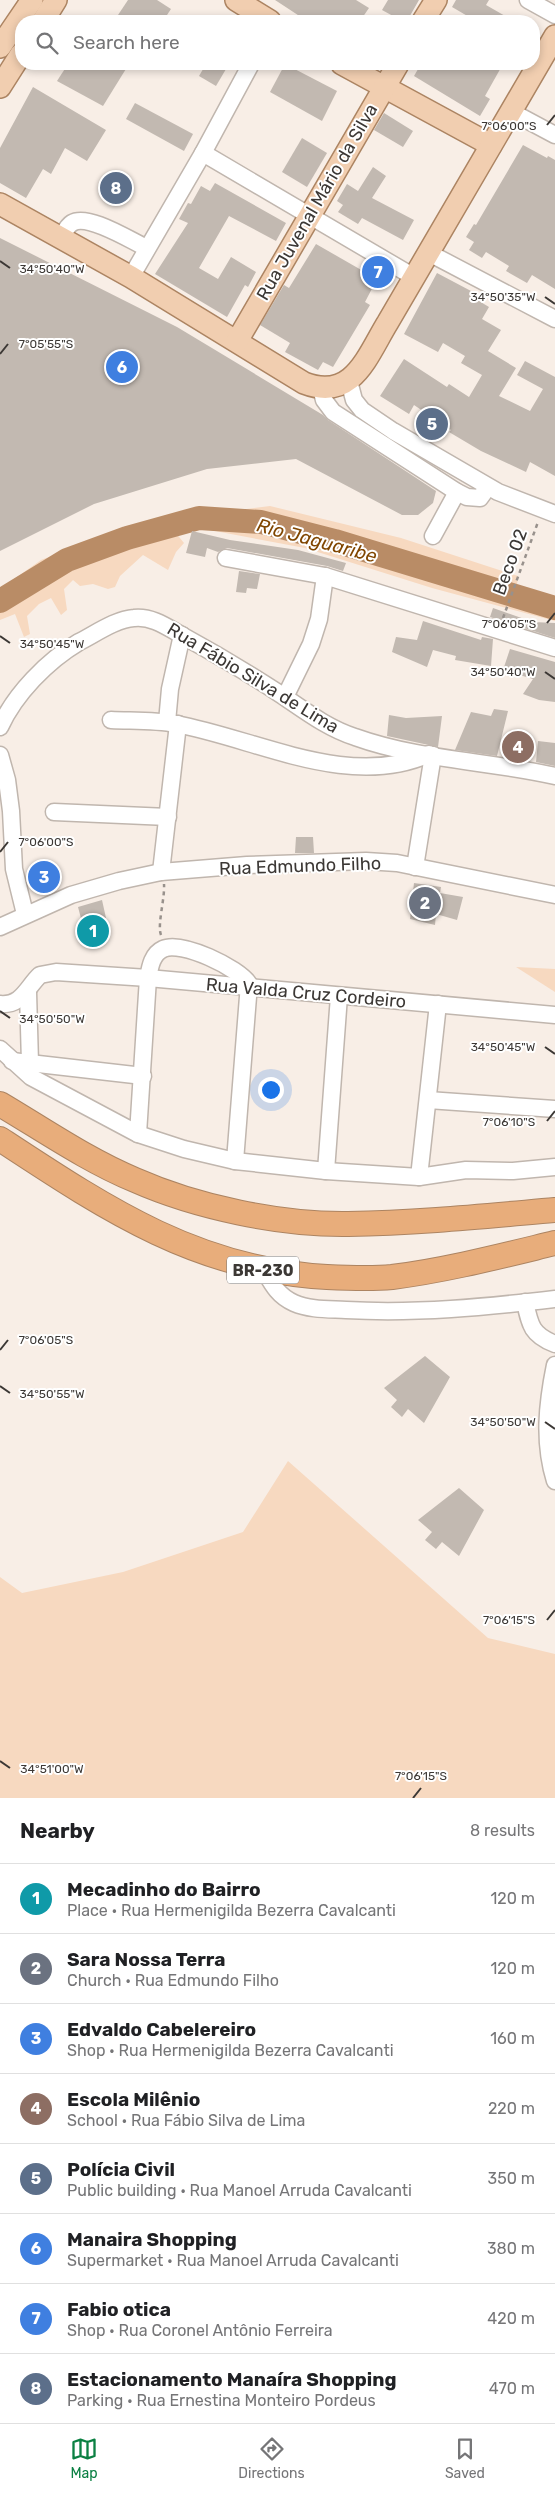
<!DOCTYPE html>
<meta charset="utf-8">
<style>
body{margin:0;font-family:Rubik,sans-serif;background:#f6f6f6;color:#202124}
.you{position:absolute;left:270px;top:1089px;width:18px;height:18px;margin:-12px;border:4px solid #fff;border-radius:50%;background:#1a73e8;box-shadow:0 0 0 8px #1a73e833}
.badge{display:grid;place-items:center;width:32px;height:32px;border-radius:50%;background:#0b8043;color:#fff;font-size:16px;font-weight:700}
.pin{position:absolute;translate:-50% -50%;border:2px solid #fff;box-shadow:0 1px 5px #0006}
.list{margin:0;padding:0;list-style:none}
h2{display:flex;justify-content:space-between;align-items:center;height:65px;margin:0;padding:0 20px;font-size:21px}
h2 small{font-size:16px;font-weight:400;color:#757577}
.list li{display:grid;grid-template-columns:32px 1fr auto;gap:15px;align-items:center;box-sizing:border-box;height:70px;padding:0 20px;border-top:1px solid #e0e0e0}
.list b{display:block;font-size:19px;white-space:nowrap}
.list p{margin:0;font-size:16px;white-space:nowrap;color:#757577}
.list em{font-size:16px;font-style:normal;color:#757577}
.icon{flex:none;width:28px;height:28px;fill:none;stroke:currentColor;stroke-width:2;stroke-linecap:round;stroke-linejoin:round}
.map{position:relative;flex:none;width:555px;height:1798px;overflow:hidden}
.search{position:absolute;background:#fff;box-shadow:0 2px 8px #0003;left:15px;right:15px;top:15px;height:55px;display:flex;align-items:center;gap:12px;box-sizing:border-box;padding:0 18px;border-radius:20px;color:#757577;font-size:19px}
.sheet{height:625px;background:#fff}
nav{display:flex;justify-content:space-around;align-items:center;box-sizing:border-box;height:70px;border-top:1px solid #e0e0e0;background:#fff;font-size:14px;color:#757577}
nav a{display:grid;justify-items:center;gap:2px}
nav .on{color:#0b8043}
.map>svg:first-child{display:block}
.built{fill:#f2e2d5}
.green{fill:#f7d9c0}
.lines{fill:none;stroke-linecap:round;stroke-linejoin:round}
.river{stroke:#b98c66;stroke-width:24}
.building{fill:#c2b9b1}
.minor-casing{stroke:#c0b6ae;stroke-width:19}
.major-casing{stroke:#ac8462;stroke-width:24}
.highway-casing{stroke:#ac8462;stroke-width:26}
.path{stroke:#98918c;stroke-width:2.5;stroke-dasharray:4 4;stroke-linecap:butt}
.minor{stroke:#fff;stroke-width:16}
.major{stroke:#f1ceb0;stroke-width:21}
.highway{stroke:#e8ad7b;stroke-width:24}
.ticks{fill:none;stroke:#3c3835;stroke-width:2}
.labels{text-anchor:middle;stroke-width:4;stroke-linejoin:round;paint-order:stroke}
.shield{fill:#fff;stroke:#767472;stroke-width:1}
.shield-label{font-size:16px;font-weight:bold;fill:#3c3835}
.street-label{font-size:18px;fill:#3c3835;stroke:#fff}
.water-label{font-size:19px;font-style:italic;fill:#804600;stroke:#fff}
.ticks-label{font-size:12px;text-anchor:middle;fill:#3c3835;stroke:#fff;stroke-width:4;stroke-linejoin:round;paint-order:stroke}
</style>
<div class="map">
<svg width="555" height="1798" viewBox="0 0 555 1798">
<rect width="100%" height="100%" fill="#f8eee6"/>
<polygon class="built" points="505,736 535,742 531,757 501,752"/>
<g class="green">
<polygon points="270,506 401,538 518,576 517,585 555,596 555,621 432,588 305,548 199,528 175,532 184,543 176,552 168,570 143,555 120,576 115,587 108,589 93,584 80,586 73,580 64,589 67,610 61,615 51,598 39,604 27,616 30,634 24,637 15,614 0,620 0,589 41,560 138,523"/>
<polygon points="516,967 555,969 555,992"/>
<polygon points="288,1461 488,1638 555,1654 555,1798 0,1798 0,1577 22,1593 123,1572 243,1532"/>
</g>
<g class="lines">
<polyline class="river" points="0,601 67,560 127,538 199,518 261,522 335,541 555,608"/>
</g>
<g class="building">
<polygon points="128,0 157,0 171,9 163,21 114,21"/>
<polygon points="275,0 356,0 369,8 360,21 311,21 305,17 304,19"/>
<polygon points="388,0 419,0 407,21 390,21 393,16 382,10"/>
<polygon points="456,0 489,0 486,5 514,21 476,21 452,7"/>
<polygon points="68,64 129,64 103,106 57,81"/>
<polygon points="206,64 229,64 216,86 199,76"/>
<polygon points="285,64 337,91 322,121 270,92"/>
<polygon points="421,64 503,64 485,96 490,99 480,116 414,76"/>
<polygon points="33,87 106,130 87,161 65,148 51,174 43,169 26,198 0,183 0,148"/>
<polygon points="135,103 193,134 184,151 126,119"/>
<polygon points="384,113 413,131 403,147 374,130"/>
<polygon points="302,138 327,153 307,187 282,172"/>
<polygon points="523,145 547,158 548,156 555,160 555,289 532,275 527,283 506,271 509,266 486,252 482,258 469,250 474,242 466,237 474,224 476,225"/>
<polygon points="373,167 386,176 372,198 414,220 403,240 362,218 358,224 338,212 343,205 337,201 347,184 358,191"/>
<polygon points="215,183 286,223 276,241 229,216 199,268 218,279 231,257 256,272 248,287 245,285 227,317 155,274 188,223 179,219 188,203 191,204 201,186 210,191"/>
<polygon points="0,238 177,327 323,415 328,420 436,491 433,503 418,515 402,515 296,459 207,469 94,504 0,551"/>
<polygon points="316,244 377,279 365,302 370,305 333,367 323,362 318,370 285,352 290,343 260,325 284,285 289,288"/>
<polygon points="437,273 471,291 469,295 489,307 482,319 501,330 488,351 516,368 499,396 530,411 543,389 517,375 525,361 555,377 555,476 530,462 526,472 481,451 449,432 451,430 414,405 409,414 380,396 404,359 447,387 449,384 469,397 482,375 461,363 465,356 443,343 438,352 404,334"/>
<polygon points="192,531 230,540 298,550 346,563 343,571 327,566 227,548 218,552 207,548 205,557 186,553"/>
<polygon points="239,571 260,574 257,589 247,588 246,593 236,592"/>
<polygon points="493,608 533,622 555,623 555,638 490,617"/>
<polygon points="423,621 481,640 482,637 493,639 491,666 455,660 456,656 433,650 427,667 392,652 396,637 417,640"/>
<polygon points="510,649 555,662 555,702 539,700 523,694 533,679 503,670"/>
<polygon points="494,709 508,711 497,756 455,750 471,712 491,716"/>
<polygon points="389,715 406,718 442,716 438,747 387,736"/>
<polygon points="538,741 555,743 555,766 536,762"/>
<polygon points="296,837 313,837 314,853 295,853"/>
<polygon points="414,883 441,887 440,893 463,897 457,920 436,914 435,925 410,919"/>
<polygon points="102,900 106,918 99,920 105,943 89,949 78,907"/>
<polygon points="425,1356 450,1377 424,1423 408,1409 402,1417 391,1407 397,1400 384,1388"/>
<polygon points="459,1488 484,1510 459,1556 442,1542 436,1549 425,1540 432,1532 418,1520"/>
</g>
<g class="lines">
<defs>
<g id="minor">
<polyline points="528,0 555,15"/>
<polyline points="510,111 555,135"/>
<polyline points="203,153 414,277"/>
<path d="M61,238C64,233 67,226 72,223C88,213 131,241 147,248"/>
<polyline points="429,253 555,319"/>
<polyline points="131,277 203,153 251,64"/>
<polyline points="349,381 354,400 362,410 393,431 498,492 555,514"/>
<polyline points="321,388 324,400 333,412 457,492 467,497 480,498 488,487"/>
<polyline points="433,536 457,492"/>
<polyline points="226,558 325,576 555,648"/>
<polyline points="285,697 311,644 319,619 325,576"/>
<path d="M111,720C133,721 155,720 176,724C257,739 349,790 429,754"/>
<polyline points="167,722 170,689 182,635"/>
<path d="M0,727C15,694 47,661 79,642C95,634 116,619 134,618C152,616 167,627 183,636C216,654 248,673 280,694C304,710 327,728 355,737C419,760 489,761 555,776"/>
<polyline points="0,755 7,780 11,811 14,869 25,914"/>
<polyline points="54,812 168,817"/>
<polyline points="415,867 433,755"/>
<polyline points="161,872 178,724"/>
<polyline points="0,927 71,895 119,881 161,872 247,865 366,861 397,863 555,895"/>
<polyline points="28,992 30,1063"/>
<path d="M0,1004C22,1006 27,987 40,975L56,972L148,978L555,1015"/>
<polyline points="0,1049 31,1077 138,1134 184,1149 235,1161 326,1171 419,1177 466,1170 513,1171 555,1167"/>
<polyline points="12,1061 143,1076"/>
<polyline points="428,1100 555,1109"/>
<path d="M138,1134L148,978C150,967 152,954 163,949C181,940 239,968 249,984L235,1161"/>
<polyline points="326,1171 339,996"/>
<polyline points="419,1177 438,1004"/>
<path d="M264,1270C272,1284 278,1296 294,1303C310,1310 329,1309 346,1310C416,1314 486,1307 555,1299"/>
<path d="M525,1302C530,1326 532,1335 555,1344"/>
<path d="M555,1365C547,1404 543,1442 555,1481"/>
</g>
<g id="major">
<polyline points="236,0 270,21"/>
<polyline points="43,21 56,0"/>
<polyline points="423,21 436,0"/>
<polyline points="0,47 32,0"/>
<polyline points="342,64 491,145"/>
<polyline points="0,87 21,54"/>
<path d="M0,204L131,277L304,383C353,402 367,356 388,322L555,36"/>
<polyline points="237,341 398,64"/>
</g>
<g id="highway">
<path d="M0,1104C44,1130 87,1160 135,1180C196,1207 280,1225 348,1224C417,1223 486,1216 555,1210"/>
<path d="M0,1139C105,1208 197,1270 327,1277C348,1278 371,1279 392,1277C447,1270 501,1256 555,1243"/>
</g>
</defs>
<use href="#minor" class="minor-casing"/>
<use href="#major" class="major-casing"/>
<use href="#highway" class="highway-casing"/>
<g class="path">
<polyline points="503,618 538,522"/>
<path d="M161,935C157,925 165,899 164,884"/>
</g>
<use href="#minor" class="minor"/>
<use href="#major" class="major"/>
<use href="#highway" class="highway"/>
</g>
<path class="ticks" d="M547,125L555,115M0,261L10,268M545,297L555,304M0,354L8,344M547,623L555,613M0,636L10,643M545,672L555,679M0,852L8,842M0,1011L10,1018M545,1047L555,1054M547,1121L555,1111M0,1350L8,1340M0,1386L10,1393M545,1422L555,1429M547,1620L555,1610M0,1761L10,1768M413,1798L421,1788"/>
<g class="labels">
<rect class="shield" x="227" y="1256.5" width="72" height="27" rx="4"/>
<g class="shield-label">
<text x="263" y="1276">BR-230</text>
</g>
<g class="street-label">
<text transform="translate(317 202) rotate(-60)" y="6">Rua Juvenal Mário da Silva</text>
<text transform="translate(510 562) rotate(-70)" y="6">Beco 02</text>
<text transform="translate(253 678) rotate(31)" y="6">Rua Fábio Silva de Lima</text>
<text transform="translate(300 866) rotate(-2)" y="6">Rua Edmundo Filho</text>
<text transform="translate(306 993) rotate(5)" y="6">Rua Valda Cruz Cordeiro</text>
</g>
<g class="water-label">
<text transform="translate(317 540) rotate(15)" y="7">Rio Jaguaribe</text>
</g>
</g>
<g class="ticks-label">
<text x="509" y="130">7°06'00"S</text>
<text x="52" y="273">34°50'40"W</text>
<text x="503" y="301">34°50'35"W</text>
<text x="46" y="348">7°05'55"S</text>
<text x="509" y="628">7°06'05"S</text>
<text x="52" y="648">34°50'45"W</text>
<text x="503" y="676">34°50'40"W</text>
<text x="46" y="846">7°06'00"S</text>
<text x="52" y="1023">34°50'50"W</text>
<text x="503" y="1051">34°50'45"W</text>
<text x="509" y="1126">7°06'10"S</text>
<text x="46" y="1344">7°06'05"S</text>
<text x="52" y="1398">34°50'55"W</text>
<text x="503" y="1426">34°50'50"W</text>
<text x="509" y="1624">7°06'15"S</text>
<text x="52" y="1773">34°51'00"W</text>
<text x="421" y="1780">7°06'15"S</text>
</g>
</svg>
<div class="you"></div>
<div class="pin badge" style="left:93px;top:931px;background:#0f9aa8">1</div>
<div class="pin badge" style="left:425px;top:903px;background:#6b7280">2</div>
<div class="pin badge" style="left:44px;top:877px;background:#3f7fe0">3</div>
<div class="pin badge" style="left:518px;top:747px;background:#8d6e63">4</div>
<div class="pin badge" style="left:432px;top:424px;background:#5c6f8a">5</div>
<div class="pin badge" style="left:122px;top:367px;background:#3f7fe0">6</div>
<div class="pin badge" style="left:378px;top:272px;background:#3f7fe0">7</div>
<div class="pin badge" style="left:116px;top:188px;background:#5c6f8a">8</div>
<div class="search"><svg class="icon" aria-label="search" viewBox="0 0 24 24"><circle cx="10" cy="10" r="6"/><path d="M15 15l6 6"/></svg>Search here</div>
</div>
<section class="sheet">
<h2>Nearby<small>8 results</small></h2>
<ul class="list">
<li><span class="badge" style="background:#0f9aa8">1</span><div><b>Mecadinho do Bairro</b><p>Place · Rua Hermenigilda Bezerra Cavalcanti</p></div><em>120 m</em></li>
<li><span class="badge" style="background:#6b7280">2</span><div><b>Sara Nossa Terra</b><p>Church · Rua Edmundo Filho</p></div><em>120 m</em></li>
<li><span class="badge" style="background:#3f7fe0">3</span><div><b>Edvaldo Cabelereiro</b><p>Shop · Rua Hermenigilda Bezerra Cavalcanti</p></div><em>160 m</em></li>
<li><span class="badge" style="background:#8d6e63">4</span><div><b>Escola Milênio</b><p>School · Rua Fábio Silva de Lima</p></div><em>220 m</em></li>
<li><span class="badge" style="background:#5c6f8a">5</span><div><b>Polícia Civil</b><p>Public building · Rua Manoel Arruda Cavalcanti</p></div><em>350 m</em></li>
<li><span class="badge" style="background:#3f7fe0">6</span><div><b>Manaira Shopping</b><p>Supermarket · Rua Manoel Arruda Cavalcanti</p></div><em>380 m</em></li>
<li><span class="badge" style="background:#3f7fe0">7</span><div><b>Fabio otica</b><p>Shop · Rua Coronel Antônio Ferreira</p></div><em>420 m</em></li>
<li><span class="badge" style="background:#5c6f8a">8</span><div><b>Estacionamento Manaíra Shopping</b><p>Parking · Rua Ernestina Monteiro Pordeus</p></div><em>470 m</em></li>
</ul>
</section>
<nav>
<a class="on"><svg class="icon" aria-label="map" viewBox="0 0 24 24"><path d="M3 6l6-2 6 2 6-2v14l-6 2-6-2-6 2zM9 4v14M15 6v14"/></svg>Map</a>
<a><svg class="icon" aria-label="directions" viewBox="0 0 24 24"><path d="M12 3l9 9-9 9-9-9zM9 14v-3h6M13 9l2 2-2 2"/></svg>Directions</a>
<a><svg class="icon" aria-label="saved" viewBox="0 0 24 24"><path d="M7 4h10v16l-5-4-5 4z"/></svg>Saved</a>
</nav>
